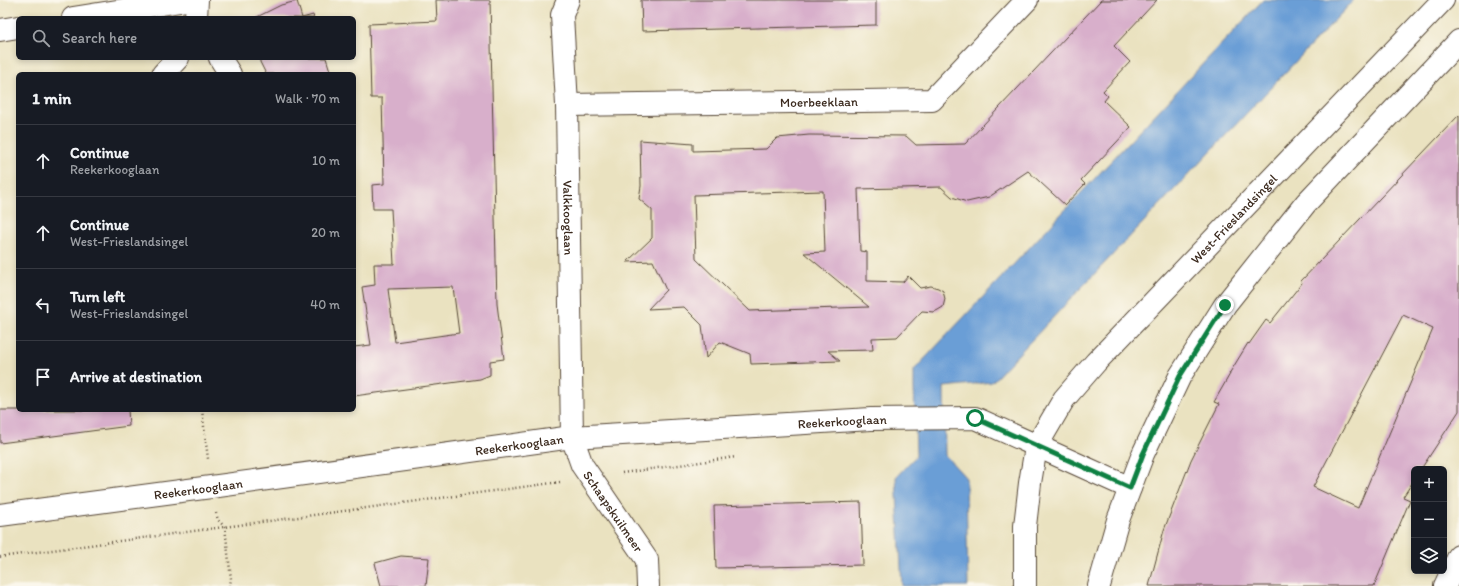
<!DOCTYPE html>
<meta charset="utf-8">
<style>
body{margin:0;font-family:Itim,sans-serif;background:#242831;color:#f1f3f6}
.controls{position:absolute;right:12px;bottom:12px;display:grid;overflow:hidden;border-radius:6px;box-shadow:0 2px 6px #0003}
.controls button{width:36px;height:36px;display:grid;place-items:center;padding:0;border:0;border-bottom:1px solid #363941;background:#171b24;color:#f1f3f6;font:20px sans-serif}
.stop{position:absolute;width:12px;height:12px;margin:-9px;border:3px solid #0b8043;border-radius:50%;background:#fff}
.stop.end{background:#0b8043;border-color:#fff;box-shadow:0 1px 4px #0008}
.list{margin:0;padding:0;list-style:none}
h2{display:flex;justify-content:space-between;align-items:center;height:52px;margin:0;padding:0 16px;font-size:17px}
h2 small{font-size:13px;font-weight:400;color:#9ea1a6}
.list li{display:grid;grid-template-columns:26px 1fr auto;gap:12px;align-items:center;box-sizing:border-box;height:72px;padding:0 16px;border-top:1px solid #363941}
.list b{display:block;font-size:15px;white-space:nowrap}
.list p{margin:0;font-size:13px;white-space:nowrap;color:#9ea1a6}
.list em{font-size:13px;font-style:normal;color:#9ea1a6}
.icon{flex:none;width:22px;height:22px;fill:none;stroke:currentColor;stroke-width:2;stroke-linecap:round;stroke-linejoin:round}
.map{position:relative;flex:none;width:1459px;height:586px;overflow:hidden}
.search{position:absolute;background:#171b24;box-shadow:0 2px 6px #0003;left:16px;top:16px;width:340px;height:44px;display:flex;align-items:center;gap:10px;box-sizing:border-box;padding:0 14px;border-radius:6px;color:#9ea1a6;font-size:15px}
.panel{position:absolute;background:#171b24;box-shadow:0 2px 6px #0003;left:16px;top:72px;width:340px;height:340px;border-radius:6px}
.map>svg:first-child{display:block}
.water{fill:#6a9ed6;stroke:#52647a}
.building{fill:#d8afcb;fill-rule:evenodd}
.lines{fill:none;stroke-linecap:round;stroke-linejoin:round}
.minor-casing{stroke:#554636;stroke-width:24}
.path{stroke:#554636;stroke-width:2.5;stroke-dasharray:1 3;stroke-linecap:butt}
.minor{stroke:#fff;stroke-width:22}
.route{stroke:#0b8043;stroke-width:5}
.labels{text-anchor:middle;stroke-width:3.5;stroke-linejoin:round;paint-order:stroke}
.street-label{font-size:13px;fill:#3b2a1e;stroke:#fbf7ec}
</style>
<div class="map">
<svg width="1459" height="586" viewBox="0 0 1459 586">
<rect width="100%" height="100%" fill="#fbf7ec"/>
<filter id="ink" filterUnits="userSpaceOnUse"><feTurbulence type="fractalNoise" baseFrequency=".025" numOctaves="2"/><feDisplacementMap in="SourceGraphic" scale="8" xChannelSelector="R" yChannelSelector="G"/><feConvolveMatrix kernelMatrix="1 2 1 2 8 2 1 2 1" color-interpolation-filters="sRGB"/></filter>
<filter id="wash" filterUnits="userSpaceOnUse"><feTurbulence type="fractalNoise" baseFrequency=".012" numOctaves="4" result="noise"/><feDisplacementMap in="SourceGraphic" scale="16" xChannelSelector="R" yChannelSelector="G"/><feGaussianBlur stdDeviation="0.9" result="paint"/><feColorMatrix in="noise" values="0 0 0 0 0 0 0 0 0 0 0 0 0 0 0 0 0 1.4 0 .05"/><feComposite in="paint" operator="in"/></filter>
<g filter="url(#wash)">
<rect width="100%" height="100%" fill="#eae2c0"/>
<polygon class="water" points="1263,0 1354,0 992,382 944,387 945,455 966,478 968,586 902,586 896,477 916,456 914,388 914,370"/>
<g id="blocks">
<g class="building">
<path d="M436,0H490L497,304L504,359L490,361V375L480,379L354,396V347L371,345L362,287L375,285L374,264H394L391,209H373L372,185L384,184L383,139L382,98H371L369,24L437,21ZM453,287L459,333L395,342L388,289Z"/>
<polygon points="641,0 876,0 876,25 642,31"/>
<path d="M1101,0H1157L1114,46L1130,62L1103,91L1108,96L1104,101L1131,127L1081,180L1085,184L1065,205L1028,171L989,197L967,202L952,197L941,187L858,189L860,251L867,252V281L903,282L908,276L920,288L931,286L938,288L943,291L945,299L943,307L938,310L934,312L922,311L897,337L872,338L873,350L828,351L840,361L751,364L750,354L720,342L706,358L702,325L684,307L648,309L666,290L653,261L627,262L652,238V210L639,199L641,186L640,140L693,144V151L766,149L777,138L809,135L906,136L916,145L965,144ZM823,191L825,252L804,253L869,307L750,311L696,259L694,195Z"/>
<polygon points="297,1 302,18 313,15 314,18 255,18 281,5"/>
<polygon points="260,58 326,58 331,74 266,74 260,62"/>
<path d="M1459,115V411L1421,469H1414V480L1403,497L1410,500L1374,586H1149L1164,530L1191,460L1219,404L1214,402L1230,374H1229L1248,343L1249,344L1266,320L1270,323L1302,283L1301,281ZM1403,315L1433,329L1358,508L1313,487Z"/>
<polygon points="0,410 128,410 129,426 0,443"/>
<polygon points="861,502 863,565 716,568 714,506"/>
<polygon points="401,556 429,558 426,586 381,586 375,563"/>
</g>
</g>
</g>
<g filter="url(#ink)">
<use href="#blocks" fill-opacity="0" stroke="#554636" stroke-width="1"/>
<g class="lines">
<defs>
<g id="minor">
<path id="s1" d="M568,0L562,15L567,105L572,437L582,465L647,560L648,586"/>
<polyline points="73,18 187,0"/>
<polyline points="196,18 197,0"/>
<polyline points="0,30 18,27"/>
<polyline points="220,58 230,74"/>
<polyline points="163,74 178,58"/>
<path id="s2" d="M567,105L932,100L1027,0"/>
<path id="s3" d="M0,515L211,487L572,437L871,419L975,418L1130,488"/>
<path id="s4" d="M1025,586V526L1030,483L1036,447L1064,399L1096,362L1443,0"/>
<polyline points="1099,586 1118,520 1143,454 1180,376 1225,305 1306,203 1459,41"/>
<polyline points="1445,586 1459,556"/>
</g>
</defs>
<use href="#minor" class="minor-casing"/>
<g class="path">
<polyline points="202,410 208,459"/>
<polyline points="622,473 736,457"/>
<polyline points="216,513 218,520 225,527 231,579 230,586"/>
<polyline points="0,557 560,482"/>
</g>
<use href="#minor" class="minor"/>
</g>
</g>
<g class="lines" filter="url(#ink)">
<polyline class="route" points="975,418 1130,488 1143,454 1180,376 1225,305"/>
</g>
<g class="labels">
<g class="street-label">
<text dy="5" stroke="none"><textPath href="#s2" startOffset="252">Moerbeeklaan</textPath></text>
<text dy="5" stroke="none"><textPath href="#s1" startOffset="219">Valkkooglaan</textPath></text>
<text dy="5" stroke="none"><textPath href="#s4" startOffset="443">West-Frieslandsingel</textPath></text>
<text dy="5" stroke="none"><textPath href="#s3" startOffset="848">Reekerkooglaan</textPath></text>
<text dy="5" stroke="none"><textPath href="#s3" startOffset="524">Reekerkooglaan</textPath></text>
<text dy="5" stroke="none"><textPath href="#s3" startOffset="200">Reekerkooglaan</textPath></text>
<text dy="5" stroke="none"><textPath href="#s1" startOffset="524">Schaapskuilmeer</textPath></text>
</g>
</g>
</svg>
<div class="controls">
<button>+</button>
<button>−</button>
<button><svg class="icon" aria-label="layers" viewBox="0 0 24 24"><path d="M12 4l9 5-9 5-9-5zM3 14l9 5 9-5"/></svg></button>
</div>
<div class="stop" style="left:975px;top:418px"></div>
<div class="stop end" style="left:1225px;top:305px"></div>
<div class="search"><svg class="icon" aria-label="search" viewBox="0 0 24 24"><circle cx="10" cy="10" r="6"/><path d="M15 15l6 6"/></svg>Search here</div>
<section class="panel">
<h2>1 min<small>Walk · 70 m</small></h2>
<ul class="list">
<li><svg class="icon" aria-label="ahead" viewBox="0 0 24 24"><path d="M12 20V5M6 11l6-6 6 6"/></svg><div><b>Continue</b><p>Reekerkooglaan</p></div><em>10 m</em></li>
<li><svg class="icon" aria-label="ahead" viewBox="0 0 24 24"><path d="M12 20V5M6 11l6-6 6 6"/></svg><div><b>Continue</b><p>West-Frieslandsingel</p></div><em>20 m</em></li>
<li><svg class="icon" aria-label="left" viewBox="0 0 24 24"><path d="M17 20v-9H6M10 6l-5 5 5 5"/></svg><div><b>Turn left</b><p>West-Frieslandsingel</p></div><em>40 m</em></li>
<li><svg class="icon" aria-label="arrive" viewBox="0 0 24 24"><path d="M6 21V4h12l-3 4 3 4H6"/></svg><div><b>Arrive at destination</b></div></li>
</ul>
</section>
</div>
